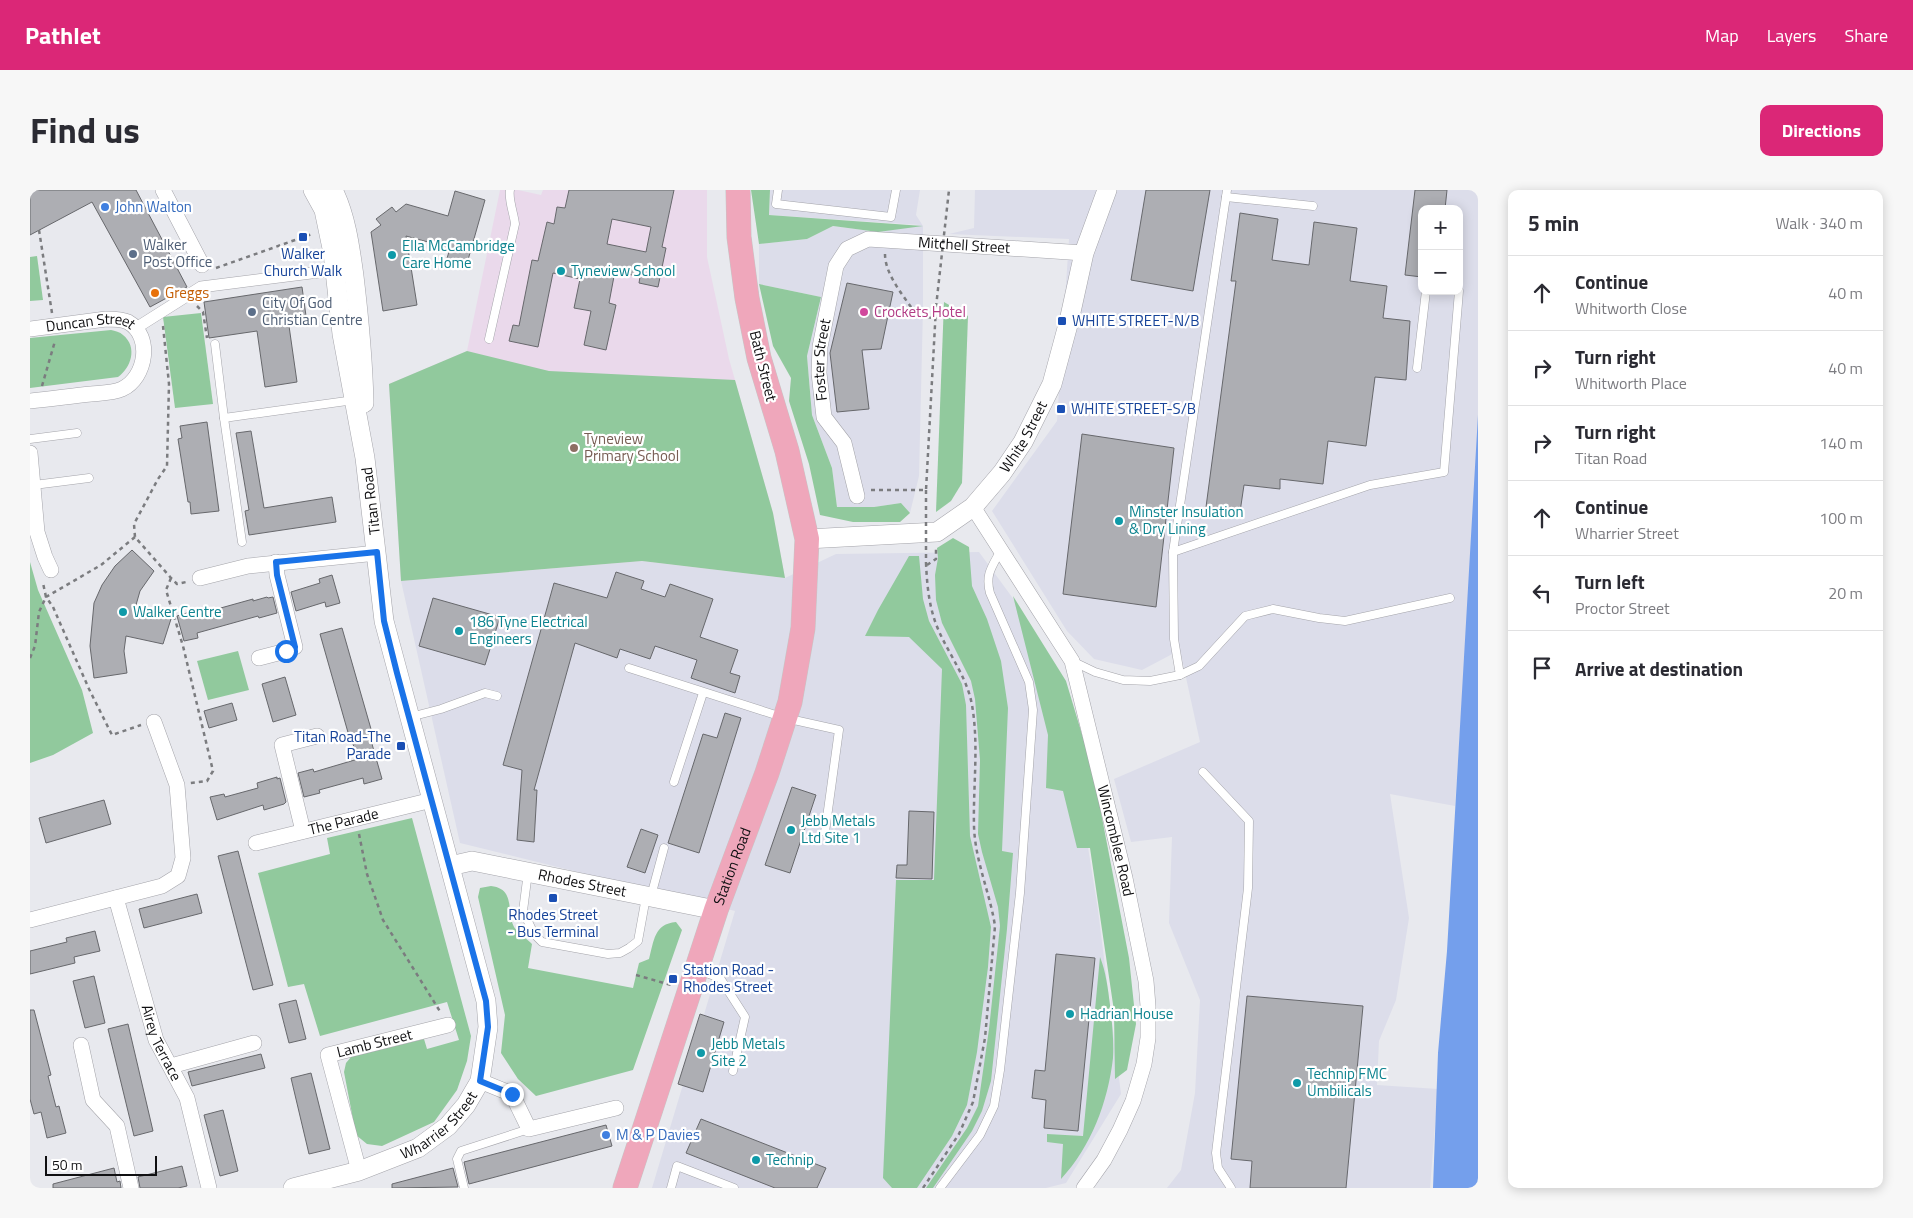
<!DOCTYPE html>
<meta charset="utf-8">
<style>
body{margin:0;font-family:"Titillium Web",sans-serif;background:#f7f7f7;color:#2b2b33}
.controls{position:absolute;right:15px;top:15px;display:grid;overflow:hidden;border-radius:10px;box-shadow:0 2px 12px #0003}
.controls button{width:45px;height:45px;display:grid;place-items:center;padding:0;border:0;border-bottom:1px solid #e1e1e2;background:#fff;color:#2b2b33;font:25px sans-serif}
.scale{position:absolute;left:15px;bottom:12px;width:112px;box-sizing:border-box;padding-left:5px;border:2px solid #101012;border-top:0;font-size:14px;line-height:18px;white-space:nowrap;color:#101012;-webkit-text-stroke:4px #fff;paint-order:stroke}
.stop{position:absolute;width:15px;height:15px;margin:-11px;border:4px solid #1a73e8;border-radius:50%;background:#fff}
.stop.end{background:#1a73e8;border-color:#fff;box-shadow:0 1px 5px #0008}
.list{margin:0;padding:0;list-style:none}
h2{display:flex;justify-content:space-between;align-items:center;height:65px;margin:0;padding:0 20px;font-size:21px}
h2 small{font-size:16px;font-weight:400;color:#7c7c81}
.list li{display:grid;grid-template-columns:32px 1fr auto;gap:15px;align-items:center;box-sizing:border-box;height:75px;padding:0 20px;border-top:1px solid #e1e1e2}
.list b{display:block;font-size:19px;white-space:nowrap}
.list p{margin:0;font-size:16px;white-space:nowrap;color:#7c7c81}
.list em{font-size:16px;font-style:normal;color:#7c7c81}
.icon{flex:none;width:28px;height:28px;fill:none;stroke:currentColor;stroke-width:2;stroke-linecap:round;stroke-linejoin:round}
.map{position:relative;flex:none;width:1448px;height:998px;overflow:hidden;border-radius:10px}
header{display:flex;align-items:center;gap:30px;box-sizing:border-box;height:70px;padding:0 25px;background:#db2777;color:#fff}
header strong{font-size:24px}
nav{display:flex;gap:28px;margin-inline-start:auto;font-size:18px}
.intro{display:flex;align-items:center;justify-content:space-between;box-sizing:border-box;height:120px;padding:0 30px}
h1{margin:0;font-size:35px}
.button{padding:12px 22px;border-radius:10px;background:#db2777;color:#fff;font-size:18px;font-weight:700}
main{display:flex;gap:30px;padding:0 30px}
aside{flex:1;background:#fff;border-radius:10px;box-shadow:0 2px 12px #0003}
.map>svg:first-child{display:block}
.built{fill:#dcddea;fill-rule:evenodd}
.education{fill:#ead9eb}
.green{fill:#91c99d}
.water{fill:#749fec}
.building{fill:#adaeb3;stroke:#67686c;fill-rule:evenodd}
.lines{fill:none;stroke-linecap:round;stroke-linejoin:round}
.service-casing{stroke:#a4a4aa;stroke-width:9}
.pedestrian-casing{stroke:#a4a4aa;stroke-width:12}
.minor-casing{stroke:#a4a4aa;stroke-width:16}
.tertiary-casing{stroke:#a4a4aa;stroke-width:20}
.primary-casing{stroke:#c6c6c6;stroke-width:25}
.path{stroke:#7b7c7f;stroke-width:2.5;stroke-dasharray:4 4;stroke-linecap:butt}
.service{stroke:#fff;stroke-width:8}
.pedestrian{stroke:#fff;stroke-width:11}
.minor{stroke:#fff;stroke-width:15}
.tertiary{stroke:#fff;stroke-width:19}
.primary{stroke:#efa7bb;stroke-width:24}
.path-bridge{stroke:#7b7c7f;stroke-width:2.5;stroke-dasharray:4 4;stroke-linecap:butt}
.route{stroke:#1a73e8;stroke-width:6}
.shop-dot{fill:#3f7fe0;stroke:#fff;stroke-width:2}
.transit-dot{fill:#1a4fb4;stroke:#fff;stroke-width:2}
.service-dot{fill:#5c6f8a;stroke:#fff;stroke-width:2}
.culture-dot{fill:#0f9aa8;stroke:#fff;stroke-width:2}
.food-dot{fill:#e8710a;stroke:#fff;stroke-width:2}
.hotel-dot{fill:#d1479c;stroke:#fff;stroke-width:2}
.education-dot{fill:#8d6e63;stroke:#fff;stroke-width:2}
.labels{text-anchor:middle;stroke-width:4.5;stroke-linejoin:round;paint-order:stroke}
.shop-label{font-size:15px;fill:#366cbe;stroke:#fff;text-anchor:start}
.service-label{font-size:15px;fill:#4e5e75;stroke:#fff;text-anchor:start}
.street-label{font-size:15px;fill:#101012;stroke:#fff}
.culture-label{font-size:15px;fill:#0d838f;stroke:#fff;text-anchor:start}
.transit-label{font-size:15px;fill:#164399;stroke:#fff;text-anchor:start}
.food-label{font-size:15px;fill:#c56008;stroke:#fff;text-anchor:start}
.hotel-label{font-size:15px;fill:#b23c85;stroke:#fff;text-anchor:start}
.education-label{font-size:15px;fill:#785e54;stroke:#fff;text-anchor:start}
</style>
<header>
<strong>Pathlet</strong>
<nav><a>Map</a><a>Layers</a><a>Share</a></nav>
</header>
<div class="intro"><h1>Find us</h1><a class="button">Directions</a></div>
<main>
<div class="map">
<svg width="1448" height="998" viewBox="0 0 1448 998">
<rect width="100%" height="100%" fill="#e8e9ee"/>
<g class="built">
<polygon points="740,0 890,0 886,25 893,36 893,118 889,286 880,323 871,313 844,317 807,317 802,278 782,225 777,166 791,107 729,94 729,54 777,49 803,36 848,42 890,35 739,25"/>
<path d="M945,0H1448V275L1425,616L1360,604L1379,728L1366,810L1349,851L1347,895L1408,899L1400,998H1137L1151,980L1165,903L1170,810L1139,733L1142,647L1101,652L1084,589L1170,552L1150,460L1112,480L1064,469L1037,441L962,321L1027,231L1039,49L919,44L944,38ZM1392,19H1429V101H1392Z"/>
<polygon points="949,362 990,418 1048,594 1068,720 1091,904 1036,993 1016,998 622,998 705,721 430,653 371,391 612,371 755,388 806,364"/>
</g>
<polygon class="education" points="470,0 488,0 511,5 513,0 677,0 677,67 699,169 743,323 755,388 612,371 371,391 359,194 437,161"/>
<g class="green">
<polygon points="721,0 740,0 739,25 893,36 848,42 803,36 777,49 729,54"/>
<polygon points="7,66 13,110 0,111 0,67"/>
<polygon points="729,94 791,107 777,166 782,225 802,278 807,317 844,317 871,313 880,323 870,332 823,332 790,325 779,274 759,211 761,188 743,156"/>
<polygon points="914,112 938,126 932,293 921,311 906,322"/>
<polygon points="171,123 183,214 145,218 133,127"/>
<path d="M81,140C85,141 90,142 93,145C108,157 101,178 88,187L0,198V148Z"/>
<polygon points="437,161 519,181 705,190 743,323 755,388 612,371 371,391 359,194"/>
<polygon points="923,348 939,357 942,396 957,429 971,471 978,518 972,661 983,663 977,739 961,891 952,921 942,941 903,998 896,998 937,938 948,916 959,839 970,736 968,717 952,662 948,644 950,570 945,509 941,491 912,433 906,410 905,385 908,368 907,358"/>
<polygon points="879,366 889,366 893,409 899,431 932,494 936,515 940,646 961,737 958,777 947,862 937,915 922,946 887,998 862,998 853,988 866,690 904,690 912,479 879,447 835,446 848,420"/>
<polygon points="0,372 8,400 52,500 63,543 23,565 0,573"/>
<polygon points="983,406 1036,491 1063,581 1099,768 1106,834 1097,880 1085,889 1084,821 1060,658 1047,658 1033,601 1016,598 1018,545"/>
<polygon points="208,461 219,500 178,510 167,471"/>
<polygon points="382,628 441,846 437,871 427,900 404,932 352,956 337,954 326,945 314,882 316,873 321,867 394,849 397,859 429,850 417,812 290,846 274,794 258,797 228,683 300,664 297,648"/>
<path d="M461,696C486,699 476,721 484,737C488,743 497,749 502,754L498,778L603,798L609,773L619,769C624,751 624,734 646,732L652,740L603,880L506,906L488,889L471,863L475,825L448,707L450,698Z"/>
<path d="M1070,767C1076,782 1078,799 1080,815C1082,832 1084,851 1083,868C1078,912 1061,957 1031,989L1033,954L1017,952V944L1053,946Z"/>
</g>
<polygon class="water" points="1448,225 1448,998 1403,998 1408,863 1417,761"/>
<g class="building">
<polygon points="4,0 106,0 157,97 120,117 62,12 0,45 0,2"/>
<path d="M539,0H644L632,57L636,58L628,97L609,93L610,87L585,81L579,113L586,115L576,160L554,155L561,121L544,118L550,89L523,83L508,157L479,151L483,135L489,136L502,70L508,71L517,32L524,34L527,17L535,18ZM582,29L621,37L616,62L577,54Z"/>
<polygon points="1116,0 1180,0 1163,101 1101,90"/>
<polygon points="1385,0 1417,0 1415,19 1392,19 1392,87 1375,85"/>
<polygon points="425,1 455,10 436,77 416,72 420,58 376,46 387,115 353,121 341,42 351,35 346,29 362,17 366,22 376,14 418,26"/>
<polygon points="1210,23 1248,29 1242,70 1279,75 1284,32 1327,38 1320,91 1357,96 1353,128 1380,131 1376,190 1345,187 1336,256 1298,251 1293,294 1250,289 1250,299 1214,295 1210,322 1176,317 1206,91 1201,91"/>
<polygon points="817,93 863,102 851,159 832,160 839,219 807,222 800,163"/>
<polygon points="272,97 277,133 259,136 267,192 235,197 227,141 179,148 174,112"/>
<polygon points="177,232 189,321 161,324 160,312 158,312 148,249 152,248 150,236"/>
<polygon points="221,241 234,318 302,307 306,332 219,345 215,321 219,320 206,243"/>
<polygon points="1052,244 1144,258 1126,417 1033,404"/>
<polygon points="102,360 124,381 110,401 106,415 141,429 133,454 96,446 94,461 97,483 64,488 60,456 64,413 72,395 85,376"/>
<polygon points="586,382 614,391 611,399 635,407 640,394 683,409 670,447 708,460 700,483 710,486 705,503 661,488 667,470 625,456 620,469 590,459 587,468 545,453 504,600 507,600 504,652 487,650 492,580 473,575 524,393 577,408"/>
<polygon points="302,385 310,413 296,417 295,412 266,421 261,402 290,393 289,389"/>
<polygon points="237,407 238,408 243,407 247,423 229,428 228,426 167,443 168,448 154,451 147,426 160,422 162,426 223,409 223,411"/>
<polygon points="403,408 470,427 455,475 389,456"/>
<polygon points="312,438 341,539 338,540 352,589 334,594 333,588 289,600 290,603 274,607 268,583 283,579 284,582 328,569 320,545 319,546 290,444"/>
<polygon points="255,487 266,525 243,532 232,494"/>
<polygon points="202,513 207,530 179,538 174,521"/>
<polygon points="695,523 711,528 669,663 638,653 673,544 687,548"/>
<polygon points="247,587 247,589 250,588 256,612 254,614 234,620 233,615 187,630 180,607 194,604 195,607 228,598 227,593"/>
<polygon points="762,597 786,605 760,683 735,675"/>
<polygon points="74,610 81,634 16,653 9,628"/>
<polygon points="879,621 904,622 902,689 866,688 867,675 877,675"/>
<polygon points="611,639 628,645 615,683 597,677"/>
<polygon points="208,661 243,795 223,800 188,666"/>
<polygon points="167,704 172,723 114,738 109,719"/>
<polygon points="65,741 70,761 44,767 45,773 0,784 0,761 37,752 36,748"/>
<polygon points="1026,764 1065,768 1048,941 1014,938 1016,910 1002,908 1005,880 1015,881"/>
<polygon points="64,786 75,833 55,838 43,791"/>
<polygon points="1217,806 1333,816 1316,998 1220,998 1222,971 1201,969"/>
<polygon points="266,810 276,849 259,853 249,814"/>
<polygon points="0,820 4,820 21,885 18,886 26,917 29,916 36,943 17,948 11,922 4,924 0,909"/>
<polygon points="670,824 694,832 673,902 648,894"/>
<polygon points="98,834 123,941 104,946 78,839"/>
<polygon points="231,864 235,878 162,896 158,882"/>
<polygon points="281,883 300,959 279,964 261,888"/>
<polygon points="193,920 208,981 190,986 174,925"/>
<polygon points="671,929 796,978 787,998 745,998 656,963"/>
<polygon points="576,935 582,956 439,994 434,972"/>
<polygon points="152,976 157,996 148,998 110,998 108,987"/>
<polygon points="84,978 87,992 90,991 91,998 23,998 23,994"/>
<polygon points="423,978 428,997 362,998 362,994"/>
</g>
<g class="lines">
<defs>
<g id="service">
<polyline points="748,0 746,14 861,27 866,0"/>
<polyline points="1196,7 1283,16"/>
<path d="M459,149L485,34C484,24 478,9 480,0"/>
<polyline points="185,154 194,228"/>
<polyline points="1387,178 1396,101"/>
<polyline points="0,249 47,243"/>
<polyline points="4,295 59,288"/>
<polyline points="212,352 194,228 324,210"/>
<polyline points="1143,362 1340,295 1414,282 1429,101"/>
<polyline points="1042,471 1065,482 1093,490 1120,491 1150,485 1169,476 1215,426 1243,419 1289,428 1315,431 1420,408"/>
<polyline points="599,478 755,528 809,540 795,642"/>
<polyline points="1150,485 1144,449 1143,362 1197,0"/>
<polyline points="380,527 411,519 455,503 467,506"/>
<polyline points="1173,582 1219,631 1218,698 1186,963 1188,978 1201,998"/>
<polyline points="644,592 673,503"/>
<polyline points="498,682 493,721 504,744 512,752 578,764 590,763 599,758 608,751 616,707"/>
<polyline points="621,706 634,658"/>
<polyline points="668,780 690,788 715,827 703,881"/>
<polyline points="434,998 427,969 431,961 499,939"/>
<polyline points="641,998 647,976 704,998"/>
<path d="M910,998L950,945L964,916L970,880L990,703L1003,520L999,492L960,403C955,384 962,377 971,360"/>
</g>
<polyline id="pedestrian" points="106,138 171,97 305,80"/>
<g id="minor">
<polyline points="133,0 172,75"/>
<path id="s1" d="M0,139L76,129C83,129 92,129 98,132C123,146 116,188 92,199C83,203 71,203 61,204C41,206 21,209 0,211"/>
<polyline points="0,263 7,342 15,367 21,380"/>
<path id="s2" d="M827,306L814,253L794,227L789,183L790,157L806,76L817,59L838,49L1054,63"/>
<path id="s3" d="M943,317L1042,471L1095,688L1116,791L1118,816V848L1114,874L1103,911L1090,940L1074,970L1054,998"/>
<polyline points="170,388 218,376 347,363"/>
<polyline points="229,468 256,461 265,457 247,385 246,372"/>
<polyline points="273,641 252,555 287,546"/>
<path id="s4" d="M226,653L402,610"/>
<path id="s5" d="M86,708L126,850L157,908L179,998"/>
<polyline points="0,730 132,696 148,686 153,668 147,595 124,532"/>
<polyline points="51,855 63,910 87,936 101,998"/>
<polyline points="141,876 224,853"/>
<polyline points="450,891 482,904 499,939 586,918"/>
<path id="s6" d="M329,981L298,865L418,835"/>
</g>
<g id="tertiary">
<path d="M303,0C316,26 320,57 324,86C329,128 333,170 334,213"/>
<path id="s7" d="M777,349L907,342L943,317L972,283L993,252L1022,194L1039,131L1054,63L1077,0"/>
<path id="s8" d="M420,676L442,671L686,720"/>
<path id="s9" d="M263,998L329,981L388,958L418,936L436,915L450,891L458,837L456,811L354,431L335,268L312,144L303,63L294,20L283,0"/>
</g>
<g id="primary">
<path id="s10" d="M595,998L686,720L737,583L760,512L773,438L777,349L757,261L729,168L717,108L709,47L708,0"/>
</g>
</defs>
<use href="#service" class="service-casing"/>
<use href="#pedestrian" class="pedestrian-casing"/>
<use href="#minor" class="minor-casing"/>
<use href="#tertiary" class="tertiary-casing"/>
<use href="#primary" class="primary-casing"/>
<g class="path">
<polyline points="9,40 22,123"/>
<path d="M855,64C855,85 874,106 885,123L905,129"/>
<polyline points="186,78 282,44"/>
<polyline points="167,116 173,122 177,148"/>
<polyline points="133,136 139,194 137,276 128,289 104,334 105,347 141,388 147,394 156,392"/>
<polyline points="12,196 25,151"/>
<polyline points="841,300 896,300 906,117"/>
<polyline points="105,347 71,375 16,407 23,417 59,499 82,545 111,535"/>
<polyline points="897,375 906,369 906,358"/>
<polyline points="141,388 136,400 153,456 183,581 177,591 160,593"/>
<polyline points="0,468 5,456 9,422 16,407 13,393"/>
<polyline points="329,644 337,684 353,730 411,823"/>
<polyline points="606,785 641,795"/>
<path d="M893,998L929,944L943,912L955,848L965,736C960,703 945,671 944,636C943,596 949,555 942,515C937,487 919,465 908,439C899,418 897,395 896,373"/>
</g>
<use href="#service" class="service"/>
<use href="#pedestrian" class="pedestrian"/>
<use href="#minor" class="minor"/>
<use href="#tertiary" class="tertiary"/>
<use href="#primary" class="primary"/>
<g class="path-bridge">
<polyline points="906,117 919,0"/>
<polyline points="896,300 896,373"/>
</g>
</g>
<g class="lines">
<polyline class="route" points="256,461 265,457 247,385 246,372 347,362 354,431 367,483 456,811 458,837 450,891 482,904"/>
</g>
<g class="shop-dot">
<circle cx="75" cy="17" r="5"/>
<circle cx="576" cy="945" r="5"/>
</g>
<g class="transit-dot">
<rect x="268" y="42" width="10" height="10" rx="2.5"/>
<rect x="1027" y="126" width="10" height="10" rx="2.5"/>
<rect x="1026" y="214" width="10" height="10" rx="2.5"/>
<rect x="366" y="551" width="10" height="10" rx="2.5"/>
<rect x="518" y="703" width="10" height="10" rx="2.5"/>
<rect x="638" y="784" width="10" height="10" rx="2.5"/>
</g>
<g class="service-dot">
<circle cx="103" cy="64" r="5"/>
<circle cx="222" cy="122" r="5"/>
</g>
<g class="culture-dot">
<circle cx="362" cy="65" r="5"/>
<circle cx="531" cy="81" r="5"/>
<circle cx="1089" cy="331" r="5"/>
<circle cx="93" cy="422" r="5"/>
<circle cx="429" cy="441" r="5"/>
<circle cx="761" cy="640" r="5"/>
<circle cx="1040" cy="824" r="5"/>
<circle cx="671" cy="863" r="5"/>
<circle cx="1267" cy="893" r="5"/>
<circle cx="726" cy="970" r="5"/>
</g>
<circle class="food-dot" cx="125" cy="103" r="5"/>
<circle class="hotel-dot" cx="834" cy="122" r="5"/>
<circle class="education-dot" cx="544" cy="258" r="5"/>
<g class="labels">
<g class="shop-label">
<text x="85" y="22">John Walton</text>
<text x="586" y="950">M &amp; P Davies</text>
</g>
<g class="service-label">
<text x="113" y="60">Walker<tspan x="113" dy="17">Post Office</tspan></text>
<text x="232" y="118">City Of God<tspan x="232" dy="17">Christian Centre</tspan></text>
</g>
<g class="street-label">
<text dy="5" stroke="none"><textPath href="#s2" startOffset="380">Mitchell Street</textPath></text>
<text dy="5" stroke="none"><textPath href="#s1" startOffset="61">Duncan Street</textPath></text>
<text dy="5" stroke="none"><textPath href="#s2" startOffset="145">Foster Street</textPath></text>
<text transform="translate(733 176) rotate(76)" y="5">Bath Street</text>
<text dy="5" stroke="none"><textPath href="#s7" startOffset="261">White Street</textPath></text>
<text transform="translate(341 311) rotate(-97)" y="5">Titan Road</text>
<text dy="5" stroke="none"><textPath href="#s4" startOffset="90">The Parade</textPath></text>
<text dy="5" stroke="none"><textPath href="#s3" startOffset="368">Wincomblee Road</textPath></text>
<text dy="5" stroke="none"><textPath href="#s10" startOffset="339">Station Road</textPath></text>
<text dy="5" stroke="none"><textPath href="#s8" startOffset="135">Rhodes Street</textPath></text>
<text dy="5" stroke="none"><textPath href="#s5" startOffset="152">Airey Terrace</textPath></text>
<text dy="5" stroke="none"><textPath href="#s6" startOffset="168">Lamb Street</textPath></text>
<text dy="5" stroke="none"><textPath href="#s9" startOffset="162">Wharrier Street</textPath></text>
</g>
<g class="culture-label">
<text x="372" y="61">Ella McCambridge<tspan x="372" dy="17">Care Home</tspan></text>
<text x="541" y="86">Tyneview School</text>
<text x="1099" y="327">Minster Insulation<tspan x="1099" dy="17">&amp; Dry Lining</tspan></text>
<text x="103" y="427">Walker Centre</text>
<text x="439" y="437">186 Tyne Electrical<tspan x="439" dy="17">Engineers</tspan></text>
<text x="771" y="636">Jebb Metals<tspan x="771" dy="17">Ltd Site 1</tspan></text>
<text x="1050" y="829">Hadrian House</text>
<text x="681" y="859">Jebb Metals<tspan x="681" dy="17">Site 2</tspan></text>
<text x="1277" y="889">Technip FMC<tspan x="1277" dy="17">Umbilicals</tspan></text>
<text x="736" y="975">Technip</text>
</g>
<g class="transit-label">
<text x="273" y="69" text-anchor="middle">Walker<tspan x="273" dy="17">Church Walk</tspan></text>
<text x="1042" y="136">WHITE STREET-N/B</text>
<text x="1041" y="224">WHITE STREET-S/B</text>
<text x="361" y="552" text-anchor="end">Titan Road-The<tspan x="361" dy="17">Parade</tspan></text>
<text x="523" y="730" text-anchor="middle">Rhodes Street<tspan x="523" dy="17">- Bus Terminal</tspan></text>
<text x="653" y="785">Station Road -<tspan x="653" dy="17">Rhodes Street</tspan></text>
</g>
<g class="food-label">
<text x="135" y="108">Greggs</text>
</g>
<g class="hotel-label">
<text x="844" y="127">Crockets Hotel</text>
</g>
<g class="education-label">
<text x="554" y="254">Tyneview<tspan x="554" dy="17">Primary School</tspan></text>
</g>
</g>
</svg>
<div class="controls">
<button>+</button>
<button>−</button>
</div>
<div class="scale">50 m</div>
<div class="stop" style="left:256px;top:461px"></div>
<div class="stop end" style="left:482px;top:904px"></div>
</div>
<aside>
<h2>5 min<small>Walk · 340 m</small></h2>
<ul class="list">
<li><svg class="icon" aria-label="ahead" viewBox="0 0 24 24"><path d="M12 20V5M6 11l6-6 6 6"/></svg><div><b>Continue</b><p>Whitworth Close</p></div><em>40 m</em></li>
<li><svg class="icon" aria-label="right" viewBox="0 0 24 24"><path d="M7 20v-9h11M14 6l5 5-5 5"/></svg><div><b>Turn right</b><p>Whitworth Place</p></div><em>40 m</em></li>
<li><svg class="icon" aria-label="right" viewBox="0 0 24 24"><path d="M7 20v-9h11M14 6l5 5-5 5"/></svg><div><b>Turn right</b><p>Titan Road</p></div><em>140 m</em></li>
<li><svg class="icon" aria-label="ahead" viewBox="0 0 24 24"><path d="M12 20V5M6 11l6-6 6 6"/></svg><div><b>Continue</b><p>Wharrier Street</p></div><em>100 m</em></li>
<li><svg class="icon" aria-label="left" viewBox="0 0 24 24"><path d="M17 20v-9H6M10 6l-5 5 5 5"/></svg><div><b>Turn left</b><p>Proctor Street</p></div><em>20 m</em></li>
<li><svg class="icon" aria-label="arrive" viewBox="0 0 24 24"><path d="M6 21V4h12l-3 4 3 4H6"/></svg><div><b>Arrive at destination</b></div></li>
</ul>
</aside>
</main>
